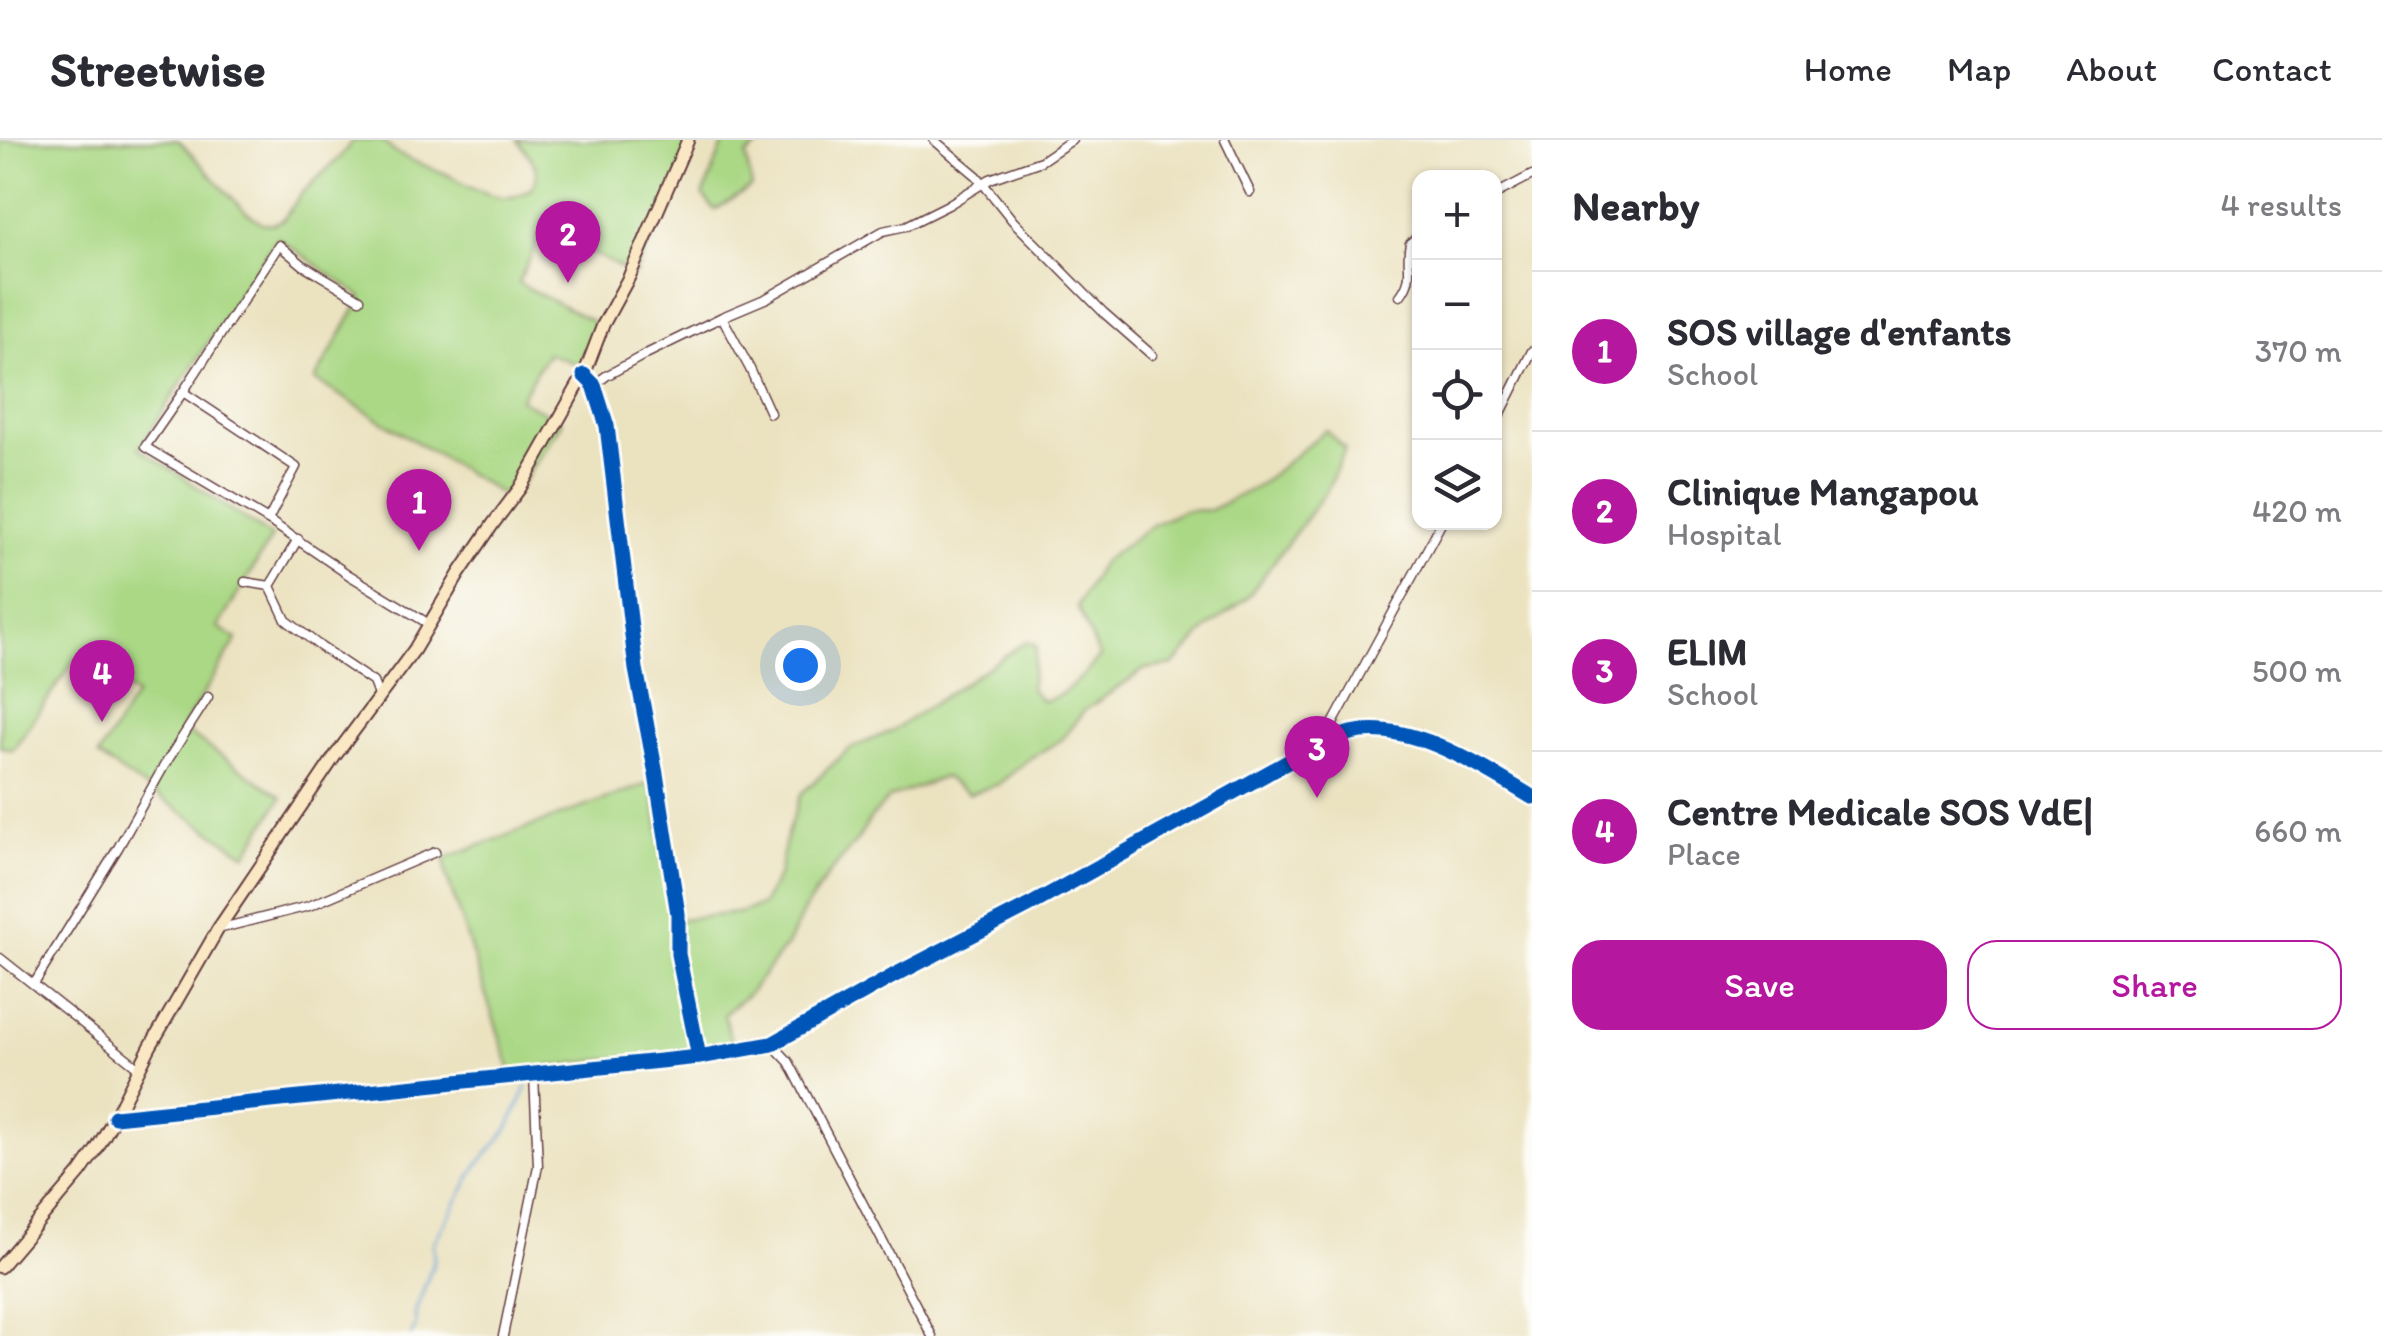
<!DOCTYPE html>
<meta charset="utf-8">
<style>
body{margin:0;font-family:Itim,sans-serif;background:#f2f2f3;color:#2b2b33}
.controls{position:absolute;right:30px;top:30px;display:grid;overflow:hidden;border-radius:20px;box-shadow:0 2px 8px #0004}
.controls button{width:90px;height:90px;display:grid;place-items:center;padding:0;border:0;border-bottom:2px solid #e1e1e2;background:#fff;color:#2b2b33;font:50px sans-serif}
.you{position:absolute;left:800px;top:525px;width:35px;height:35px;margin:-25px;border:8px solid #fff;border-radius:50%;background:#1a73e8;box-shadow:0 0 0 15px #1a73e833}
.badge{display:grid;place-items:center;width:65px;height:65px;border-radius:50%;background:#b5179e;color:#fff;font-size:32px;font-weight:700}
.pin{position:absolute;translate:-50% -82px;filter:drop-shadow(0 2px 5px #0008)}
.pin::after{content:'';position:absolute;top:52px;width:35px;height:30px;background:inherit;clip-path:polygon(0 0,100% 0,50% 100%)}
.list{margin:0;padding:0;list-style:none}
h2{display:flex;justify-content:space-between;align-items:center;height:130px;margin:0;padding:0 40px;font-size:42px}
h2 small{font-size:32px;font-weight:400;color:#7c7c81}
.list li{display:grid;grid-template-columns:65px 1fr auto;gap:30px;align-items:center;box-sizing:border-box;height:160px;padding:0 40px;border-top:2px solid #e1e1e2}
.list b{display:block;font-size:38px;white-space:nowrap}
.list p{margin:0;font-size:32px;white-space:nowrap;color:#7c7c81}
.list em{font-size:32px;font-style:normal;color:#7c7c81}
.actions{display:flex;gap:20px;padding:30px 40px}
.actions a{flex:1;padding:22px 0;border:2px solid #b5179e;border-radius:30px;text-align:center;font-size:35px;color:#b5179e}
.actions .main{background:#b5179e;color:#fff}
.icon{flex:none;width:55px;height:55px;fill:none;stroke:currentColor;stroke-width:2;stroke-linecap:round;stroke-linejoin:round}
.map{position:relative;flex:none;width:1532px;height:1196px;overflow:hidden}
header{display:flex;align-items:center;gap:60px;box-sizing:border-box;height:140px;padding:0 50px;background:#fff;border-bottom:2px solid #e1e1e2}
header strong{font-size:48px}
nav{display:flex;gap:55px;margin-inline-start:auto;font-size:35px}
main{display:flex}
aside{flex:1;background:#fff}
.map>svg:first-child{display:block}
.green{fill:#aad885;stroke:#7a7c58;stroke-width:2.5}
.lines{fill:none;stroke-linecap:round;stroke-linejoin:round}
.stream{stroke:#65a1d6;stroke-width:2.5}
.minor-casing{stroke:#623c41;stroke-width:11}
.tertiary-casing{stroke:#623c41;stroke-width:14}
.secondary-casing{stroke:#623c41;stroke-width:15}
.minor{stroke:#fff;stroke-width:8}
.tertiary{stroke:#fff;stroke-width:10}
.secondary{stroke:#fae7c3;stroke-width:11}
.cycleway-casing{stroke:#fdfcf7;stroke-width:21}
.cycleway{stroke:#0057b8;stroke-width:15}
</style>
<header>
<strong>Streetwise</strong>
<nav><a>Home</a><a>Map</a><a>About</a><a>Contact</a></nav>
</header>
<main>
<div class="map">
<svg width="1532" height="1196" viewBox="0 0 1532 1196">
<rect width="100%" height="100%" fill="#fdfcf7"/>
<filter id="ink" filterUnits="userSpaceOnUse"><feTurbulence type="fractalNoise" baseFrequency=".01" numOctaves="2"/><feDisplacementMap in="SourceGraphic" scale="20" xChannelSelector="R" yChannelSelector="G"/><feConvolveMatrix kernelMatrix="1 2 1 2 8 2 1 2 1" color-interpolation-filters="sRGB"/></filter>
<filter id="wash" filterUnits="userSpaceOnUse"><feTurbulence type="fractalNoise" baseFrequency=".0048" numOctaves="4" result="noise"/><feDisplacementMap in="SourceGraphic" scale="40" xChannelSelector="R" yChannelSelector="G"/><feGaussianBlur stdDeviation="2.25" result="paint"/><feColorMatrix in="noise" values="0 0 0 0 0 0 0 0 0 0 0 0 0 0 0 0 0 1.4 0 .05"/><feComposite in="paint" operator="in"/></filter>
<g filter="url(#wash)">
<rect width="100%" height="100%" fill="#ebe2c0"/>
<g class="green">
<path d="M0,0H178L245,71L262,83L272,84L283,80L301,54L340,17L353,0H382C383,1 392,10 393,11C408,21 428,26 444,33C463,42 481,54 502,57C513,58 523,55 531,48C546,32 527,12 517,0H695L635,135L544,89L518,143L596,183L580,225L547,213L520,259L562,282L511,360L315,240L362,157L277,97L139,308L272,397L218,487L237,499L182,589L282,657L246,715L98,616L136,555L75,519L13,610L0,607Z"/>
<polygon points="725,0 766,0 746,16 752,47 715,70 703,56"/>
<path d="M1326,290L1345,309L1327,350L1247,458L1210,486L1173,525L1145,529L1084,571L1061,600L1027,620L999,644L969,654L944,637L889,658L870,679L858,699L828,735L805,769L787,805L749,853L724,874L732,905L511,931L446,734L445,718L652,642L672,780L738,773L762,765L779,734L787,694L801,654L849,609L892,591L1027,501L1037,507L1030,548L1042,561C1065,558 1084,534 1100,517L1077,466L1103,421L1154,384L1183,371L1210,370L1258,346Z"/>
</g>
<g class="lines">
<polyline class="stream" points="411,1196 416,1185 415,1173 434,1121 433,1104 477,1026 508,989 527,947"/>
</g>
</g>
<g filter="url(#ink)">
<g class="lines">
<defs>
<g id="minor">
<polyline points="934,0 977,36 1013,81 1104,173 1152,215"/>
<polyline points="1225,0 1250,52"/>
<polyline points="1494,55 1532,35"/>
<path d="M1400,156C1416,135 1405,126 1410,103L1420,95"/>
<polyline points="360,159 303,125 279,105 183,252 145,307 268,380 349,435 429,484"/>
<polyline points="722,177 750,229 770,273"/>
<polyline points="584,235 594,245 607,286 636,529 656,634 678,774 678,814 699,917"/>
<polyline points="594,245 606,236 646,214 722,177 767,158 883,91 906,86 948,65 990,39 1041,21 1072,0"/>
<polyline points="183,252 296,327 268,380"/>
<polyline points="1494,287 1532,211"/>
<polyline points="298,399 270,446 286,480 321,507 373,542 378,555"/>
<polyline points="245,442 270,446"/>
<polyline points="1323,602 1442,382"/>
<polyline points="218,789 309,766 435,712"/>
<polyline points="0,818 139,928"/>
<polyline points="34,844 118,708 164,626 208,557"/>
<polyline points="772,904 789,922 932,1196"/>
<polyline points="503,1196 538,1026 534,935"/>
</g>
<path id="tertiary" d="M115,977L699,917L772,904L893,836L1030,765L1322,603C1332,600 1342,595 1351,593C1410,579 1483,628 1532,657"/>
<polyline id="secondary" points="0,1127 80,1033 96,1010 115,977 150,907 218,789 335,616 414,510 459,434 493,384 520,348 584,235 603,185 629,137 688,0"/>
</defs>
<use href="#minor" class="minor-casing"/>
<use href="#tertiary" class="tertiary-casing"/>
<use href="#secondary" class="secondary-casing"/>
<use href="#minor" class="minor"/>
<use href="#tertiary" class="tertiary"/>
<use href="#secondary" class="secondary"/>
<defs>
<g id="cycleway">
<polyline points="584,235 594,245 607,286 636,529 656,634 678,774 678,814 699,917"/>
<path d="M115,977L699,917L772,904L893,836L1030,765L1322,603C1332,600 1342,595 1351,593C1410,579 1483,628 1532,657"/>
</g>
</defs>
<use href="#cycleway" class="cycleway-casing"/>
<use href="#cycleway" class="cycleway"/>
</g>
</g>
</svg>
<div class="controls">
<button>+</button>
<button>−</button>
<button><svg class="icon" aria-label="locate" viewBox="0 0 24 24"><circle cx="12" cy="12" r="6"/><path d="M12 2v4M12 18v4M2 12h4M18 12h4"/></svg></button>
<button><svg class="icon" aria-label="layers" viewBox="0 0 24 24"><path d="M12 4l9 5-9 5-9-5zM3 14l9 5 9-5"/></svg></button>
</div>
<div class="you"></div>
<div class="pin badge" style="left:419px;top:411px">1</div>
<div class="pin badge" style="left:568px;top:143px">2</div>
<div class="pin badge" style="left:1317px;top:658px">3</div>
<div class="pin badge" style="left:102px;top:582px">4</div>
</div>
<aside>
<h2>Nearby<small>4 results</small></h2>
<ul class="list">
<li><span class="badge">1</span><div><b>SOS village d'enfants</b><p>School</p></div><em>370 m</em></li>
<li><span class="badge">2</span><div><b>Clinique Mangapou</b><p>Hospital</p></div><em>420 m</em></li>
<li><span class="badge">3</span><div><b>ELIM</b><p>School</p></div><em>500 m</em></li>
<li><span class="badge">4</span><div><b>Centre Medicale SOS VdE|</b><p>Place</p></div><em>660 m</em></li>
</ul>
<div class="actions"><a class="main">Save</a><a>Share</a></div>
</aside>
</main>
